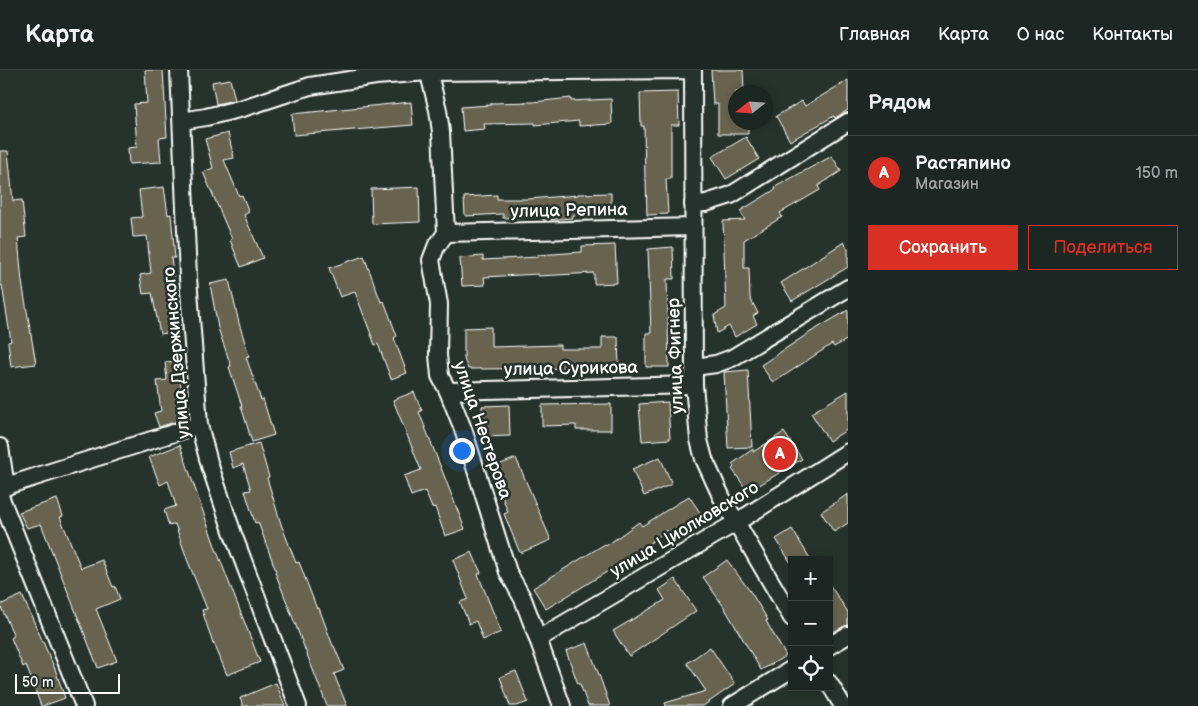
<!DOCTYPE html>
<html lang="ru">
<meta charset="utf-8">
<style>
body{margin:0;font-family:"Balsamiq Sans",sans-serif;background:#252e2a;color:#f1f3f6}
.controls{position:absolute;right:15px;bottom:15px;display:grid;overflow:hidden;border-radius:0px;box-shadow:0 2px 8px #0003}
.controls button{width:45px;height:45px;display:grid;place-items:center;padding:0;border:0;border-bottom:1px solid #3a4340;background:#1c2622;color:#f1f3f6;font:25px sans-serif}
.compass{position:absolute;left:728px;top:15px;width:45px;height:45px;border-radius:50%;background:#1c2622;box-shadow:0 2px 8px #0003;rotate:253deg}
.scale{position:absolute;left:15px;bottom:12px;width:105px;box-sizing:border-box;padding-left:5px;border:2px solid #fff;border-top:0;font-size:14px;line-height:18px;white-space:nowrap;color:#fff;-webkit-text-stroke:4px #26332d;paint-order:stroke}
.you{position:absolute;left:461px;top:380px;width:18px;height:18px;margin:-12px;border:4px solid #fff;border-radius:50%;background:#1a73e8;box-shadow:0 0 0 8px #1a73e833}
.badge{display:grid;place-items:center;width:32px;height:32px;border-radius:50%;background:#d93025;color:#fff;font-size:16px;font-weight:700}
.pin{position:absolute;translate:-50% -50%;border:2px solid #fff;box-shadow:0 1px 5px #0006}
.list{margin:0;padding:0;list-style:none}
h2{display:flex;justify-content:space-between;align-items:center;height:65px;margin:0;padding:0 20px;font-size:21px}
h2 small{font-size:16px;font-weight:400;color:#a0a5a5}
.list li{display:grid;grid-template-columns:32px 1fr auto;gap:15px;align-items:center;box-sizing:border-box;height:75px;padding:0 20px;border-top:1px solid #3a4340}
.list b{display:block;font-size:19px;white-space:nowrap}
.list p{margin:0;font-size:16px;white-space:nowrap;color:#a0a5a5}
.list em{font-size:16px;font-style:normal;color:#a0a5a5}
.actions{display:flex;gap:10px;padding:15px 20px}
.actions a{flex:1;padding:11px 0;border:1px solid #d93025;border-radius:0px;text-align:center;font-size:18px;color:#d93025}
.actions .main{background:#d93025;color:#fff}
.icon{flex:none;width:28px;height:28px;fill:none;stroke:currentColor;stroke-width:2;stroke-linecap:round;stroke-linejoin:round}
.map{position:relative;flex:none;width:848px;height:636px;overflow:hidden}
header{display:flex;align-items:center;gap:30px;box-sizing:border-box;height:70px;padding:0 25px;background:#1c2622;border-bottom:1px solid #3a4340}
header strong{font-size:24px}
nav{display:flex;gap:28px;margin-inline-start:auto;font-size:18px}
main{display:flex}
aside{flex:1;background:#1c2622}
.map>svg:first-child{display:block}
.building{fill:#676450;stroke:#fff}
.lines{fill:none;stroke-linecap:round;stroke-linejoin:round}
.minor-casing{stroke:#fff;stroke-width:20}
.minor{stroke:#26332d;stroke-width:16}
.labels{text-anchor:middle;stroke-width:5;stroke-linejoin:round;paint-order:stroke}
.street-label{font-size:18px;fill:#fff;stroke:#26332d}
</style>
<header>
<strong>Карта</strong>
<nav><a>Главная</a><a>Карта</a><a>О нас</a><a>Контакты</a></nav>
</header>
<main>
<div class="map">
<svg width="848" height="636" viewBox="0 0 848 636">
<rect width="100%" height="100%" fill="#26332d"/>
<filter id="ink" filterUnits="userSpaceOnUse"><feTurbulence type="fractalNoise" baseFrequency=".02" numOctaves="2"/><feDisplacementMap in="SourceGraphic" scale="10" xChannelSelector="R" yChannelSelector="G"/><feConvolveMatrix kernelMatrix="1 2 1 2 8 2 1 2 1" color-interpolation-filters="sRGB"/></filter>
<g filter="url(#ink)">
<g class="building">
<polygon points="145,0 163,0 167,67 159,68 161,92 129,94 128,78 137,77 134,34 147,33"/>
<polygon points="711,0 743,0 744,22 736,22 736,52 748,52 748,64 718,64 718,34 713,34"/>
<polygon points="230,9 235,30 216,34 212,12"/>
<polygon points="848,10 848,40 835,48 834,46 790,71 776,46 802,31 805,36"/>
<polygon points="678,22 679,55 671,55 671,109 666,109 668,144 647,145 646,109 645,109 644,56 641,56 640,23"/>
<polygon points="571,28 571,31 611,29 612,54 579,56 579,51 535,55 535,53 484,54 485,59 463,61 461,37 491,35 491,33 533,32"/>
<polygon points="411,32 413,55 294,65 292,44"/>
<polygon points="228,63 234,88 224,90 239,126 242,125 249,142 244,145 263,188 241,197 230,170 232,169 203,102 213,98 205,69"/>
<polygon points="746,67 759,89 726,109 712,87"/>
<polygon points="0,81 8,81 13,131 22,130 26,167 18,168 22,212 36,294 11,297 8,272 11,271 2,215 0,215"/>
<polygon points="832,86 841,101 818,116 820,120 780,143 782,147 744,170 744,198 749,198 750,228 758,243 753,246 757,254 735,267 729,256 717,263 714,245 726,238 723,151 745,150 740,141 776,119 775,117"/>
<polygon points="164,117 168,145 171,144 175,188 171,188 181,261 160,264 152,223 143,224 140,205 151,203 147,166 133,167 131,148 142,147 139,120"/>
<polygon points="419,117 420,152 372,154 371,119"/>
<polygon points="611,123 611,144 573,145 573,148 543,150 543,146 503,148 503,144 465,146 464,127 497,125 497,129 529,129 578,125 578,124"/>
<polygon points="844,172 848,179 848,197 792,231 781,213"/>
<polygon points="615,175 617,213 594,214 594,203 538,206 538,204 484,207 485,215 462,216 460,188 483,186 483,190 538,187 537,185 582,182 582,176"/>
<polygon points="673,177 674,209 667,209 669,297 646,297 646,263 651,263 648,179"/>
<polygon points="364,186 381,232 384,231 397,266 394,268 407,303 391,309 378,274 375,275 355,222 340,227 329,198"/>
<polygon points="229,210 239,253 249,286 246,287 261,330 263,329 274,365 252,372 241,336 242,336 229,297 231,296 218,258 210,214"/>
<polygon points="848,240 848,269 834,277 832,274 773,313 761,295 809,263"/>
<polygon points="491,257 491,277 560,275 560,279 602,279 602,267 618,267 619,298 468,299 464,289 464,258"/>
<polygon points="178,291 182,325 176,325 184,349 159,357 154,343 161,341 157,311 167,310 165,292"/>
<polygon points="748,300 752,377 728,378 724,302"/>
<polygon points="848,321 848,359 829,371 811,343"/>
<polygon points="414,322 422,341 419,342 465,459 445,466 435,437 432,438 425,421 411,426 404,406 421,400 393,330"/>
<polygon points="668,332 670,369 642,371 639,334"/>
<polygon points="611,334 611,360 576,360 576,355 542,356 542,335"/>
<polygon points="509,335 510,366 483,367 482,336"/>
<polygon points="784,362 802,389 748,422 732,399 734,397 732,394 753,379 753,382"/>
<polygon points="259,373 269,407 267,408 281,454 296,493 299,492 317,539 319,538 333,576 334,576 344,600 334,604 347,636 327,636 275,502 276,501 258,452 255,453 245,421 251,420 243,394 233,398 229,382"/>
<polygon points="180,375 216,479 260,592 227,605 214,573 213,574 202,540 207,539 187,489 175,454 169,456 164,440 176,436 168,411 160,415 149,387"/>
<polygon points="660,387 672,414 644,426 632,399"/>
<polygon points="516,388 551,470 520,483 504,444 508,442 491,398"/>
<polygon points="848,424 848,453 834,462 821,442"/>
<polygon points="689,426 703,447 672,467 667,460 624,493 623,492 546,539 533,518 605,474 606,476 639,452 642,456"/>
<polygon points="57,429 63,446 60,447 81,498 102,490 113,517 115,516 120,529 96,539 117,591 98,598 41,454 27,458 19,442"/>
<polygon points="792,459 811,490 792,490 791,493 789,490 776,469"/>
<polygon points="472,482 481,503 478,504 501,562 483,570 476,551 469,554 460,532 468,529 453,490"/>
<polygon points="727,490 752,524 768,550 766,551 786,586 761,600 724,537 703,507"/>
<polygon points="675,509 696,541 629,586 613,561 665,530 659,520"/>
<polygon points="829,514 848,542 848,555 833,562 829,556"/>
<polygon points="22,525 55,599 65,628 43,636 41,636 26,595 23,597 11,568 14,566 0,535"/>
<polygon points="587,573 602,613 610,636 588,636 580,614 578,614 566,581"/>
<polygon points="710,577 735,614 703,636 666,636 665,633 706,621 687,593"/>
<polygon points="516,601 528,632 517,636 510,636 500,607"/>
<polygon points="276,613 285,636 243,636 240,628"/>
</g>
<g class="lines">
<defs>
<g id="minor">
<polyline points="179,0 188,207 199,355 210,396 233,464 298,636"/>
<polyline points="428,0 438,40 441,62 446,163 436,177 431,190 439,234 438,285 440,306 448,321 463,359 508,502 523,529 538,569 562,636"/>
<polyline points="182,51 206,47 243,38 310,16 376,6 428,2 693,0 694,315 699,370 704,389 722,428 792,548"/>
<polyline points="693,134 706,133 731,125 848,52"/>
<polyline points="446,163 693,157"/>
<polyline points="694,297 716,294 732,288 848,218"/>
<polyline points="448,321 694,315"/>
<polyline points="0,377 6,417"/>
<polyline points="0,418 199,355"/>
<polyline points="0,426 84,636"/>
<polyline points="538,569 737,452 848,382"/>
<polyline points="829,576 848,565"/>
<polyline points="829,613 843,636"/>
<polyline points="732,636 792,599"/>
</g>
</defs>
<use href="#minor" class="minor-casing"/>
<use href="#minor" class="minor"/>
</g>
</g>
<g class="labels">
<g class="street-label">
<text transform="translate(569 140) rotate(-1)" y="6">улица Репина</text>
<text transform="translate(176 283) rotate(-95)" y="6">улица Дзержинского</text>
<text transform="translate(675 286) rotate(-92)" y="6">улица Фигнер</text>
<text transform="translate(571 298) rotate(-1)" y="6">улица Сурикова</text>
<text transform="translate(483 360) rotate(71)" y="6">улица Нестерова</text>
<text transform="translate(684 459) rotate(-31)" y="6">улица Циолковского</text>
</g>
</g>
</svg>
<div class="controls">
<button>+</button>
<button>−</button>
<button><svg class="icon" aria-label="locate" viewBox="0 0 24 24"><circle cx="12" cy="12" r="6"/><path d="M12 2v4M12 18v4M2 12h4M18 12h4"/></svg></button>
</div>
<svg class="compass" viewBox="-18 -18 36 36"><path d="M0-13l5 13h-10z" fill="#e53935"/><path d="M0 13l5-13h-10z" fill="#a0a5a5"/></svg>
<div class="scale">50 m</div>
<div class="you"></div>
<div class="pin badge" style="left:780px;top:384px">A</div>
</div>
<aside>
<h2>Рядом<small></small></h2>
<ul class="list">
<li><span class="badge">A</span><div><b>Растяпино</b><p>Магазин</p></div><em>150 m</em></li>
</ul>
<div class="actions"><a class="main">Сохранить</a><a>Поделиться</a></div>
</aside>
</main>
